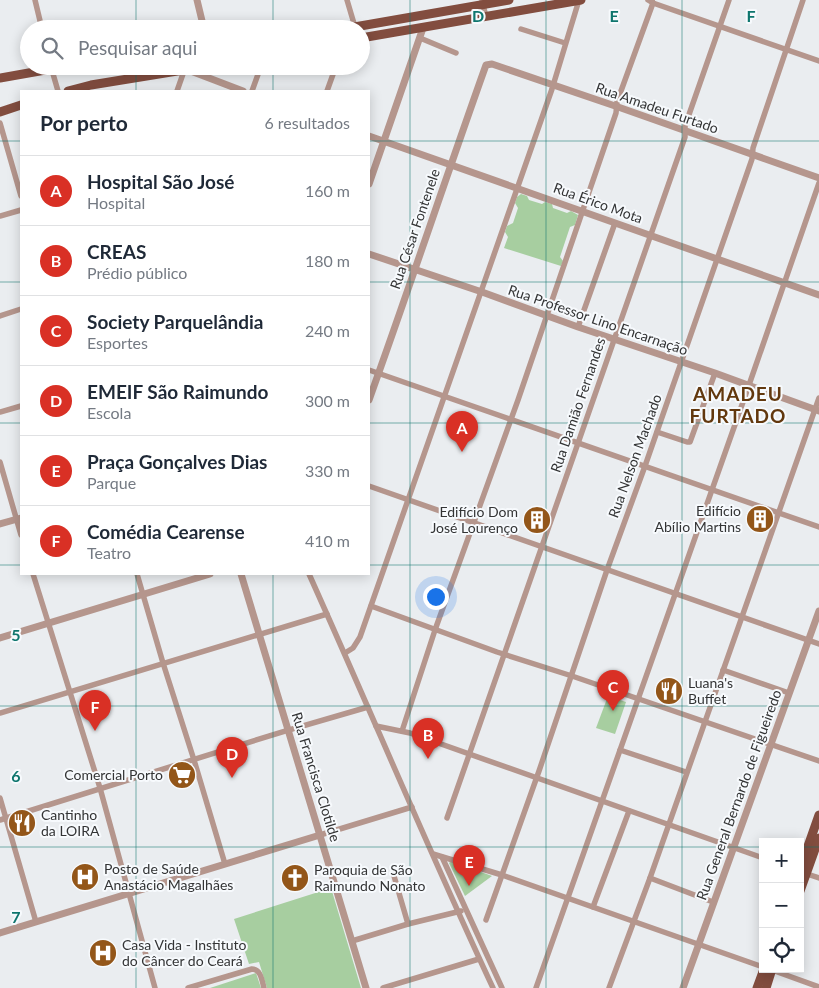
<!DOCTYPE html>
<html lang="pt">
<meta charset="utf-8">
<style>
body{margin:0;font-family:Lato,sans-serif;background:#f2f2f3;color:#1f2937}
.controls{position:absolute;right:15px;bottom:15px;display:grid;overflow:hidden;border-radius:0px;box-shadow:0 2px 12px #0003}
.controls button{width:45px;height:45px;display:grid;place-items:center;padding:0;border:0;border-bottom:1px solid #e0e1e3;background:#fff;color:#1f2937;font:25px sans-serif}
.you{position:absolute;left:435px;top:596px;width:18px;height:18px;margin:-12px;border:4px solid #fff;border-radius:50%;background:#1a73e8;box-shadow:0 0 0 8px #1a73e833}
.badge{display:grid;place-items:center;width:32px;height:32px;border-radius:50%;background:#d93025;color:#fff;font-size:16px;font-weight:700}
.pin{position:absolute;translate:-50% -41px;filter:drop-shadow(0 1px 2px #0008)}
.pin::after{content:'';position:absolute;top:26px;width:18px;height:15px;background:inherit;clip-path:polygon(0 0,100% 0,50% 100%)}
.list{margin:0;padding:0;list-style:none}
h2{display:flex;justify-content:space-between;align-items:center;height:65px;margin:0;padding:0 20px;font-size:21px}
h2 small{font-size:16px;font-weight:400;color:#747a83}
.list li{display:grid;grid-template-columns:32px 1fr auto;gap:15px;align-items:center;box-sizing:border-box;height:70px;padding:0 20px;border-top:1px solid #e0e1e3}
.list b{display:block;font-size:19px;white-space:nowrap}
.list p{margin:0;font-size:16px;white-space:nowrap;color:#747a83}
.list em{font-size:16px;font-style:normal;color:#747a83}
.icon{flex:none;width:28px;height:28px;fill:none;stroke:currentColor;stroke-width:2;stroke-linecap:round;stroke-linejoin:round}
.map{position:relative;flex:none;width:819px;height:988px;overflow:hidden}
.search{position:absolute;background:#fff;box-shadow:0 2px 12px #0003;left:20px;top:20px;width:350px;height:55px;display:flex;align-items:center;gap:12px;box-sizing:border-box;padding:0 18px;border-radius:28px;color:#747a83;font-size:19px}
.panel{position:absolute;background:#fff;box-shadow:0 2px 12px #0003;left:20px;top:90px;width:350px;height:485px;border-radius:0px}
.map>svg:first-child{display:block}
.green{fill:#a7cea0}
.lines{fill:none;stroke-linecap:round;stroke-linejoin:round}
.minor{stroke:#b5968d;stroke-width:5.5}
.tertiary{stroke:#b5968d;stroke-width:7}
.primary{stroke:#824d3f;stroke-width:9}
.grid{fill:none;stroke:#0f766e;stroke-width:1;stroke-opacity:0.55}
.labels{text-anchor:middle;stroke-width:4;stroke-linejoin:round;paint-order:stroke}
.street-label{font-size:14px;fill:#333435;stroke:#f7fafd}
.poi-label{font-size:14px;fill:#333435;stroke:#f7fafd;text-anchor:start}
.district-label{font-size:19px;font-weight:bold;letter-spacing:1px;fill:#62380e;stroke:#f7fafd}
.grid-label{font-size:16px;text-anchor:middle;font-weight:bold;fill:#0f766e;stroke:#f7fafd;stroke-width:4;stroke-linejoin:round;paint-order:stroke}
</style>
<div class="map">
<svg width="819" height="988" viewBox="0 0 819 988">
<rect width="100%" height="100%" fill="#eaedf0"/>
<g class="green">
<polygon points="521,194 527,196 529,200 542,204 545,202 552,204 553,208 567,213 571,211 578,215 575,225 570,227 560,257 563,261 561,266 504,248 508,237 505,232 507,226 513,223 518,208 515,203 517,197"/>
<polygon points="608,696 626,702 615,734 596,728"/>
<polygon points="451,861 492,876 465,896 449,863"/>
<polygon points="331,888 361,988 267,988 259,962 249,964 234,919"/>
<polygon points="256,973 261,988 210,988"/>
</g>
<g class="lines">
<g class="minor">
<polyline points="35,0 42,29"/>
<polyline points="347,0 355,27"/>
<polyline points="482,0 486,17"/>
<polyline points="648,0 653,3 819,61"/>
<polyline points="521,29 565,43"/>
<polyline points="420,38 456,53"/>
<polyline points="51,67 58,91"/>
<polyline points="177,91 184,71"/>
<polyline points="252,91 261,66"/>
<polyline points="327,91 336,66"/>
<polyline points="0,123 21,196"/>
<polyline points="0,216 21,210"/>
<polyline points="0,316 21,309"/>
<polyline points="578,327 615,223"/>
<polyline points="369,370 819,527"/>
<polyline points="0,412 21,406"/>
<polyline points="657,432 687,442 690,442 715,373"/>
<polyline points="0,462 21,535"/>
<polyline points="369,486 819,644"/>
<polyline points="33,574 100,788 155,988"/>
<polyline points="137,574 163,663 194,760 225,864"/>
<path d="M309,574C371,712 429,851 493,988"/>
<polyline points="371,606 497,652 572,676 819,761"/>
<polyline points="345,653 353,648 360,637 552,89 579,0"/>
<polyline points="723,670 789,693"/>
<polyline points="0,713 327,614"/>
<polyline points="376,726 410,733 763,858"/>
<polyline points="402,731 435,630 518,400 616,113 617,102 653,3 652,0"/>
<polyline points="620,750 686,772"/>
<polyline points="0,798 36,922"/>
<polyline points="447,818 685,137 685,126 729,0"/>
<polyline points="0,820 285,731 368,707"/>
<polyline points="320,835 412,807"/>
<polyline points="433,854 502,875 763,967"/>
<polyline points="442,857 502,988"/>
<polyline points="804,873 819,878"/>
<polyline points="394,876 408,924"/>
<polyline points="650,878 713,902"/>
<polyline points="593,907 629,811"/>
<polyline points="486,920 539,771 607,570 645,466 752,159 753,148 803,0"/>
<polyline points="352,941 408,924 461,911"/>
<polyline points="772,970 819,987"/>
<path d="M188,988L252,969C261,969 262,981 264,988"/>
<polyline points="383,988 479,959"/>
<polyline points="536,988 749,385 819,183"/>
<polyline points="609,988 650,878 819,398"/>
</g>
<g class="tertiary">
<polyline points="197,0 204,29"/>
<polyline points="188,70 243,91"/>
<polyline points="369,136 819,295"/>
<polyline points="369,184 423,28"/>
<polyline points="369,254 482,292 578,327 715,373 819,411"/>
<path d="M369,400C409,289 446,177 486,65L492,64L621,108L819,178"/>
<polyline points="0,524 21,518"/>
<polyline points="241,574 366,988"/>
<polyline points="0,638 210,574"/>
<polyline points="0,933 320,835"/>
<polyline points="683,988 819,611"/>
</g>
<g class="primary">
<polyline points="343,29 509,0"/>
<polyline points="361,38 581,0"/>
<polyline points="0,78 51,69 77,66"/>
<polyline points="68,91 91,85 208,66"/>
<polyline points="0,112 21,105"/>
<polyline points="800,869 819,815"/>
<polyline points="800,891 819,838"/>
<polyline points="757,988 764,969"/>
<polyline points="766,988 772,969"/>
</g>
</g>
<path class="grid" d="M136,0V29M273,0V29M410,0V988M546,0V988M682,0V988M136,66V91M273,66V91M0,141H21M369,141H819M0,282H21M369,282H819M0,423H21M369,423H819M0,565H21M369,565H819M136,574V988M273,574V988M0,706H819M0,847H763M800,847H819"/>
<defs>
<symbol id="building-disc" viewBox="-11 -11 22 22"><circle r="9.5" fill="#935619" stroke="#f7fafd"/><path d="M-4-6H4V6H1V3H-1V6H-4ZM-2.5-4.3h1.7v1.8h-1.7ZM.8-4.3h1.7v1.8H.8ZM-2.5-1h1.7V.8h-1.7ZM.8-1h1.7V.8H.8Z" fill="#fff"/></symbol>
<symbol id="restaurant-disc" viewBox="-11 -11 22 22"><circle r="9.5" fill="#935619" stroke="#f7fafd"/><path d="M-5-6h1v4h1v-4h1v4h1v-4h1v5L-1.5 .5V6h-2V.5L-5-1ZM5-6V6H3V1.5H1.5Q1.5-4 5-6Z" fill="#fff"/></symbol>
<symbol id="supermarket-disc" viewBox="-11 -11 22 22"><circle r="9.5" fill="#935619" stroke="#f7fafd"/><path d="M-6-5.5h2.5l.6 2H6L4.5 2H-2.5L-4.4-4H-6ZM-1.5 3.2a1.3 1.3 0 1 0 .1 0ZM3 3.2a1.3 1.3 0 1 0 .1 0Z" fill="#fff"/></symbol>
<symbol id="hospital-disc" viewBox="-11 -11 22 22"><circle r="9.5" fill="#935619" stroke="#f7fafd"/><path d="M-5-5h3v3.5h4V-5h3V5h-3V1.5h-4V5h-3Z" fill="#fff"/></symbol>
<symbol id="church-disc" viewBox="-11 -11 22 22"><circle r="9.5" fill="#935619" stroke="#f7fafd"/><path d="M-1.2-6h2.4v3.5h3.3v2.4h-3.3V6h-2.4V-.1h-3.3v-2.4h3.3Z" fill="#fff"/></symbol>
</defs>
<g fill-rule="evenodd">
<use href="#building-disc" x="744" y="503" width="32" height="32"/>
<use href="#building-disc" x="521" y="504" width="32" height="32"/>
<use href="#restaurant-disc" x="653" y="675" width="32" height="32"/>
<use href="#supermarket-disc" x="166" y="759" width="32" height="32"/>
<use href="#restaurant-disc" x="6" y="807" width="32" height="32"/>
<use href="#hospital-disc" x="69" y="861" width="32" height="32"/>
<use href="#church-disc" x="279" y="862" width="32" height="32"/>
<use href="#hospital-disc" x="87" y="937" width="32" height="32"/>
</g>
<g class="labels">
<g class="street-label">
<text transform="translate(657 108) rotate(19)" y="5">Rua Amadeu Furtado</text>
<text transform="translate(598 203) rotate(20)" y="5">Rua Érico Mota</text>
<text transform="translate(415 229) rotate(-71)" y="5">Rua César Fontenele</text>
<text transform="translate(598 320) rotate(19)" y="5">Rua Professor Lino Encarnação</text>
<text transform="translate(578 405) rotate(-71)" y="5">Rua Damião Fernandes</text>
<text transform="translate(635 456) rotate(-70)" y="5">Rua Nelson Machado</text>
<text transform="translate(316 777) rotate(73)" y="5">Rua Francisca Clotilde</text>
<text transform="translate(739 795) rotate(-70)" y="5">Rua General Bernardo de Figueiredo</text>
</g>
<g class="poi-label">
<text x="741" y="516" text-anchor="end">Edifício<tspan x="741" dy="16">Abílio Martins</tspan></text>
<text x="518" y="517" text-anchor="end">Edifício Dom<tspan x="518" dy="16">José Lourenço</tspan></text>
<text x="688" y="688">Luana's<tspan x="688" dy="16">Buffet</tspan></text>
<text x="163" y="780" text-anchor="end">Comercial Porto</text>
<text x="41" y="820">Cantinho<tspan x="41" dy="16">da LOIRA</tspan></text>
<text x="104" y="874">Posto de Saúde<tspan x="104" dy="16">Anastácio Magalhães</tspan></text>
<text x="314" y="875">Paroquia de São<tspan x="314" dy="16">Raimundo Nonato</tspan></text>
<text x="122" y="950">Casa Vida - Instituto<tspan x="122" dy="16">do Câncer do Ceará</tspan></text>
</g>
<g class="district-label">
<text x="738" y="401">AMADEU<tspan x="738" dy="22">FURTADO</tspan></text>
</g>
</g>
<g class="grid-label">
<text x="478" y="22">D</text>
<text x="614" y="22">E</text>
<text x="751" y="22">F</text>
<text x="16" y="641">5</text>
<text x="16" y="782">6</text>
<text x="16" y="923">7</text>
</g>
</svg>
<div class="controls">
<button>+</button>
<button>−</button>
<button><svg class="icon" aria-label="locate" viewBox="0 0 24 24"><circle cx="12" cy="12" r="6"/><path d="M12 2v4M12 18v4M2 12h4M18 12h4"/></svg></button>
</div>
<div class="you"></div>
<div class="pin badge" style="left:462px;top:452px">A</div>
<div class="pin badge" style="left:428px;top:759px">B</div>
<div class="pin badge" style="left:613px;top:711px">C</div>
<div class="pin badge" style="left:232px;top:778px">D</div>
<div class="pin badge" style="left:469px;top:886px">E</div>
<div class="pin badge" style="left:95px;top:731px">F</div>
<div class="search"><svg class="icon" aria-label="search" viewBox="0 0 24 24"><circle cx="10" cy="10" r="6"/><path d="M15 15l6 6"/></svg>Pesquisar aqui</div>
<section class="panel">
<h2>Por perto<small>6 resultados</small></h2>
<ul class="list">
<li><span class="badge">A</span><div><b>Hospital São José</b><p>Hospital</p></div><em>160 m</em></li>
<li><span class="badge">B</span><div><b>CREAS</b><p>Prédio público</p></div><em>180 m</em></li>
<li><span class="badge">C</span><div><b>Society Parquelândia</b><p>Esportes</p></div><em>240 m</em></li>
<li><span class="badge">D</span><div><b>EMEIF São Raimundo</b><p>Escola</p></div><em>300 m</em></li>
<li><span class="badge">E</span><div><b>Praça Gonçalves Dias</b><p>Parque</p></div><em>330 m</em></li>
<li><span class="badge">F</span><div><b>Comédia Cearense</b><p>Teatro</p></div><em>410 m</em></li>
</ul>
</section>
</div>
